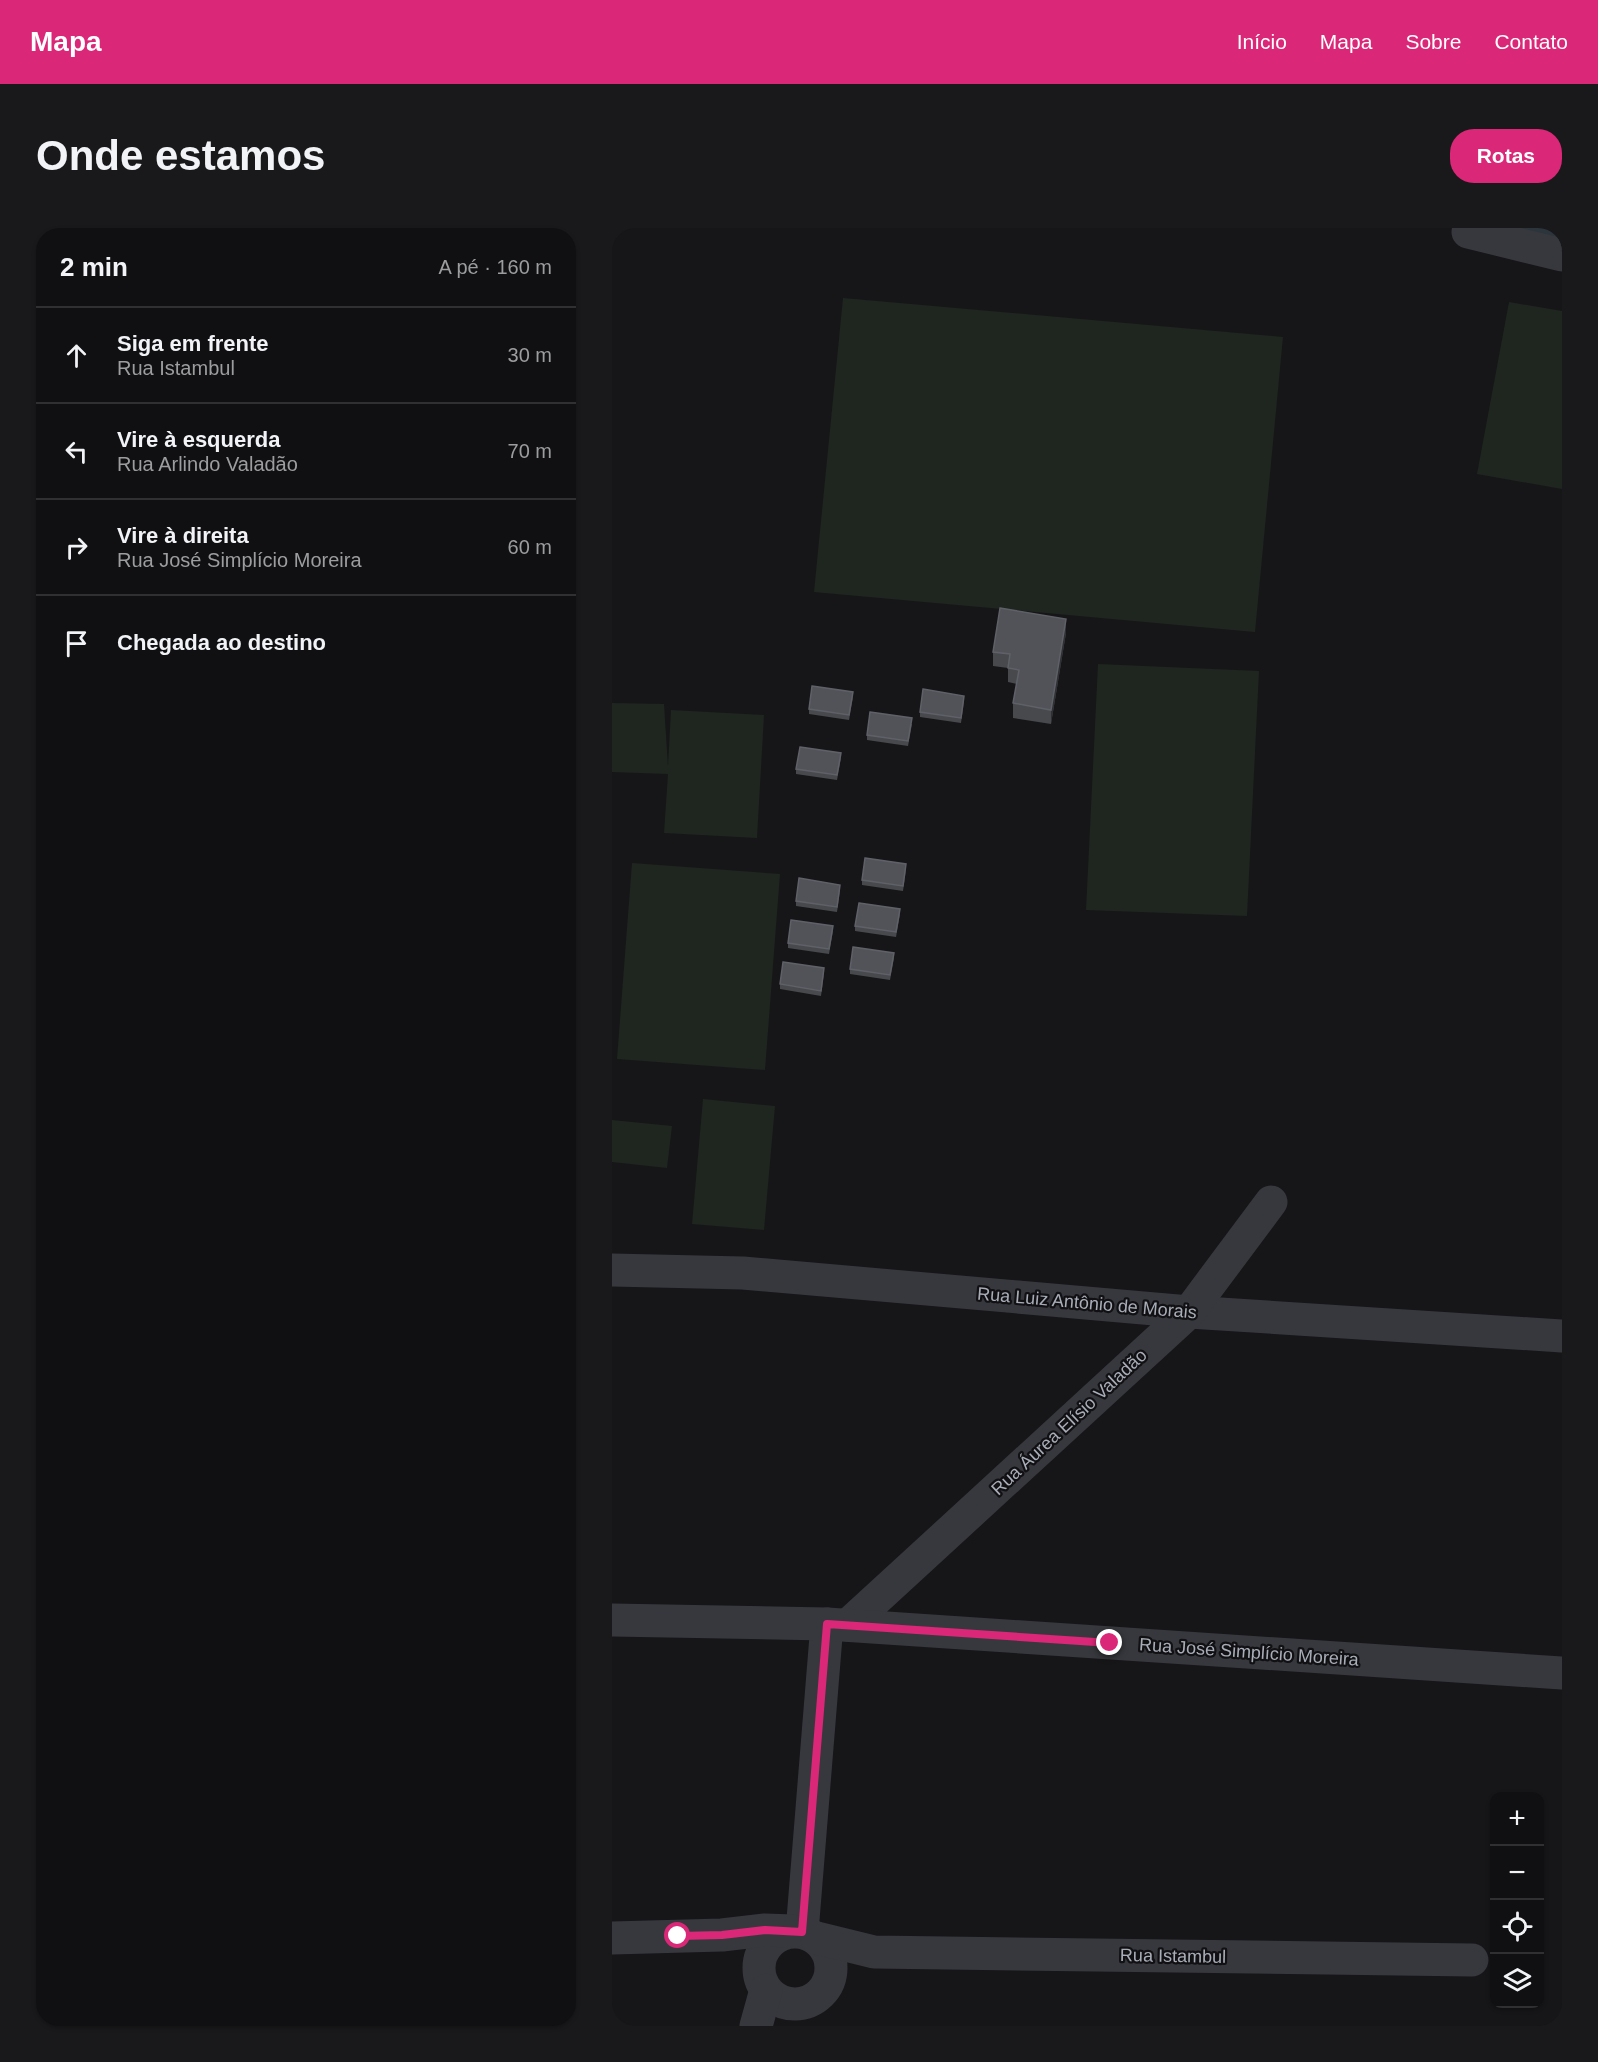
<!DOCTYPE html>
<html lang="pt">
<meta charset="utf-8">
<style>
body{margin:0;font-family:Helvetica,sans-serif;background:#19191b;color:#f1f3f6}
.controls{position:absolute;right:18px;bottom:18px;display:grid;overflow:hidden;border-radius:12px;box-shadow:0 2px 4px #0004}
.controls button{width:54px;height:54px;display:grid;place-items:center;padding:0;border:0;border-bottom:2px solid #303032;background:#101012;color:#f1f3f6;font:30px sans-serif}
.stop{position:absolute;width:18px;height:18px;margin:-14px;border:4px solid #db2777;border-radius:50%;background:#fff}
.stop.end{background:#db2777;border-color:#fff;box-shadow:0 2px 6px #0008}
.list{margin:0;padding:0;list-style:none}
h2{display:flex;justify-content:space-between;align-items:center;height:78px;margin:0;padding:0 24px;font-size:26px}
h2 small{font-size:20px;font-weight:400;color:#9c9d9f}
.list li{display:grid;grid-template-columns:39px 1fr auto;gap:18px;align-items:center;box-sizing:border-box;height:96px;padding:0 24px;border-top:2px solid #303032}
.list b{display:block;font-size:22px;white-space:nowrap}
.list p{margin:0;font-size:20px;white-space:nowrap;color:#9c9d9f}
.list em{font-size:20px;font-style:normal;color:#9c9d9f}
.icon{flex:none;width:33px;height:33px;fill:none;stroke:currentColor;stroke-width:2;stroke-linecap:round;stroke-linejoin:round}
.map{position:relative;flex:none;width:950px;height:1798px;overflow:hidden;border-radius:24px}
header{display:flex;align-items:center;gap:36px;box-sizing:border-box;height:84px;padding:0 30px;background:#db2777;color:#fff}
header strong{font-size:28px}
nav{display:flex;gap:33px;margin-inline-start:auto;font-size:21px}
.intro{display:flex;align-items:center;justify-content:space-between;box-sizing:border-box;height:144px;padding:0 36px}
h1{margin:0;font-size:42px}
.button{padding:15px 27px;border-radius:24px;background:#db2777;color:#fff;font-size:21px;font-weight:700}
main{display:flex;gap:36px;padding:0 36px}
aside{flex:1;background:#101012;border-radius:24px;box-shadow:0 2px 4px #0004}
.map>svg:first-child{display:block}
.pitch{fill:#1e261f}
.water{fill:#2c353c}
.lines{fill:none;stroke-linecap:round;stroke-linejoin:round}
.minor{stroke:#37383d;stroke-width:33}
.tertiary{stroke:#37383d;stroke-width:33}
.wall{fill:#47494d}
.shaded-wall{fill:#2f3033}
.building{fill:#525359;stroke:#5f6168;stroke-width:1.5}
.route{stroke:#db2777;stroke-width:8}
.labels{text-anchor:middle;stroke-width:4.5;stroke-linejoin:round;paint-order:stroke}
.street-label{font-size:18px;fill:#a8adb8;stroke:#111113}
</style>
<header>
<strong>Mapa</strong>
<nav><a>Início</a><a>Mapa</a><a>Sobre</a><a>Contato</a></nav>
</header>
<div class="intro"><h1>Onde estamos</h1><a class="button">Rotas</a></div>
<main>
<aside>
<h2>2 min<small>A pé · 160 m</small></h2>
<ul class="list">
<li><svg class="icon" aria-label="ahead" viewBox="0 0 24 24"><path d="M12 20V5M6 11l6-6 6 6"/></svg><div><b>Siga em frente</b><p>Rua Istambul</p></div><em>30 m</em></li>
<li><svg class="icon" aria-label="left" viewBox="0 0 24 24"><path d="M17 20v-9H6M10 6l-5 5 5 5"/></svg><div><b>Vire à esquerda</b><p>Rua Arlindo Valadão</p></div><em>70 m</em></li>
<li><svg class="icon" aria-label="right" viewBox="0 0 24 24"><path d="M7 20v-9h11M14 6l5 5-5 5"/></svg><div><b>Vire à direita</b><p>Rua José Simplício Moreira</p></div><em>60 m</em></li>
<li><svg class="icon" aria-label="arrive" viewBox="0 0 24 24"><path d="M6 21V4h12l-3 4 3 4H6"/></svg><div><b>Chegada ao destino</b></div></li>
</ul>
</aside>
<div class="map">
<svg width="950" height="1798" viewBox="0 0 950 1798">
<rect width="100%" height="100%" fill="#161618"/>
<g class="pitch">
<polygon points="231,70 671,109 643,404 202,364"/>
<polygon points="897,74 950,83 950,261 865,246"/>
<polygon points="486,436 647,443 635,688 474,682"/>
<polygon points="0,475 52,476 56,538 59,482 152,487 145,610 52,605 56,546 0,544"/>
<polygon points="20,635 168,646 153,842 5,831"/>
<polygon points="91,871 163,878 152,1002 80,996"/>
<polygon points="0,892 60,898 55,940 0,934"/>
</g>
<polygon class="water" points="885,0 950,0 950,22"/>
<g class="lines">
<g class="minor">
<polyline points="856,4 950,27"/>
<polyline points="0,1042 131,1045 577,1084 950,1108"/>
<polyline points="236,1397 577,1084 659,974"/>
<circle cx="183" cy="1740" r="36"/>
<polyline points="190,1704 215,1396"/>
<polyline points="0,1710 110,1707 153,1702 181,1703"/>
<polyline points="205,1710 262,1724 860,1732"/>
<polyline points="144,1798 154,1762"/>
</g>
<polyline class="tertiary" points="0,1392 215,1396 950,1445"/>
</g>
<g class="wall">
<polygon points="454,405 439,496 401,490 401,475 405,456 396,454 396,440 381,438 381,424"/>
<polygon points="241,469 237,492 197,486 197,481"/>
<polygon points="352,473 349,495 308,489 308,484"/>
<polygon points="300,496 296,518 255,512 255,507"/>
<polygon points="229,530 225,552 184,546 184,541"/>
<polygon points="294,641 291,663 250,657 250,652"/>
<polygon points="228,662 225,684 184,678 184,673"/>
<polygon points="288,686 284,709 243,703 243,698"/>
<polygon points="221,703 217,726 176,720 176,715"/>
<polygon points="282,730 278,752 238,746 238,741"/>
<polygon points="212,745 209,768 168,761 168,756"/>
</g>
<polygon class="shaded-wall" points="454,391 454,405 439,496 439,482"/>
<g class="building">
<polygon points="388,380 454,391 439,482 401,475 407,442 396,440 398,426 381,424"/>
<polygon points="200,458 241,464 237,487 197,481"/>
<polygon points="311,461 352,468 349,490 308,484"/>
<polygon points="258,484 300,490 296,513 255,507"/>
<polygon points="188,519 229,525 225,547 184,541"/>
<polygon points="253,630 294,636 291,658 250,652"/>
<polygon points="187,650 228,657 225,679 184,673"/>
<polygon points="247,675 288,681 284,704 243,698"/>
<polygon points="179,692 221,698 217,721 176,715"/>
<polygon points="241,719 282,725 278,747 238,741"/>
<polygon points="171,734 212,740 209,763 168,756"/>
</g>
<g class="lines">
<polyline class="route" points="66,1708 110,1707 153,1702 190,1704 215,1396 498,1415"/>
</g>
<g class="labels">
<g class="street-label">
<text transform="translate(475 1075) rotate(5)" y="6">Rua Luiz Antônio de Morais</text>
<text transform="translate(457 1194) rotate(-43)" y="6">Rua Áurea Elísio Valadão</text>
<text transform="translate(637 1424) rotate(4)" y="6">Rua José Simplício Moreira</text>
<text transform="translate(561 1728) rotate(1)" y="6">Rua Istambul</text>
</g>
</g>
</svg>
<div class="controls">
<button>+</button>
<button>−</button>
<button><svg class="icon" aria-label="locate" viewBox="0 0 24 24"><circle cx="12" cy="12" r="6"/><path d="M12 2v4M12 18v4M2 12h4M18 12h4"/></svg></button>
<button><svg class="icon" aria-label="layers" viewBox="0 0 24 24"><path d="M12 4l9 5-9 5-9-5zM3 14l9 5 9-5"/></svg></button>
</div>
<div class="stop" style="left:66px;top:1708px"></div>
<div class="stop end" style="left:498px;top:1415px"></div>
</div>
</main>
